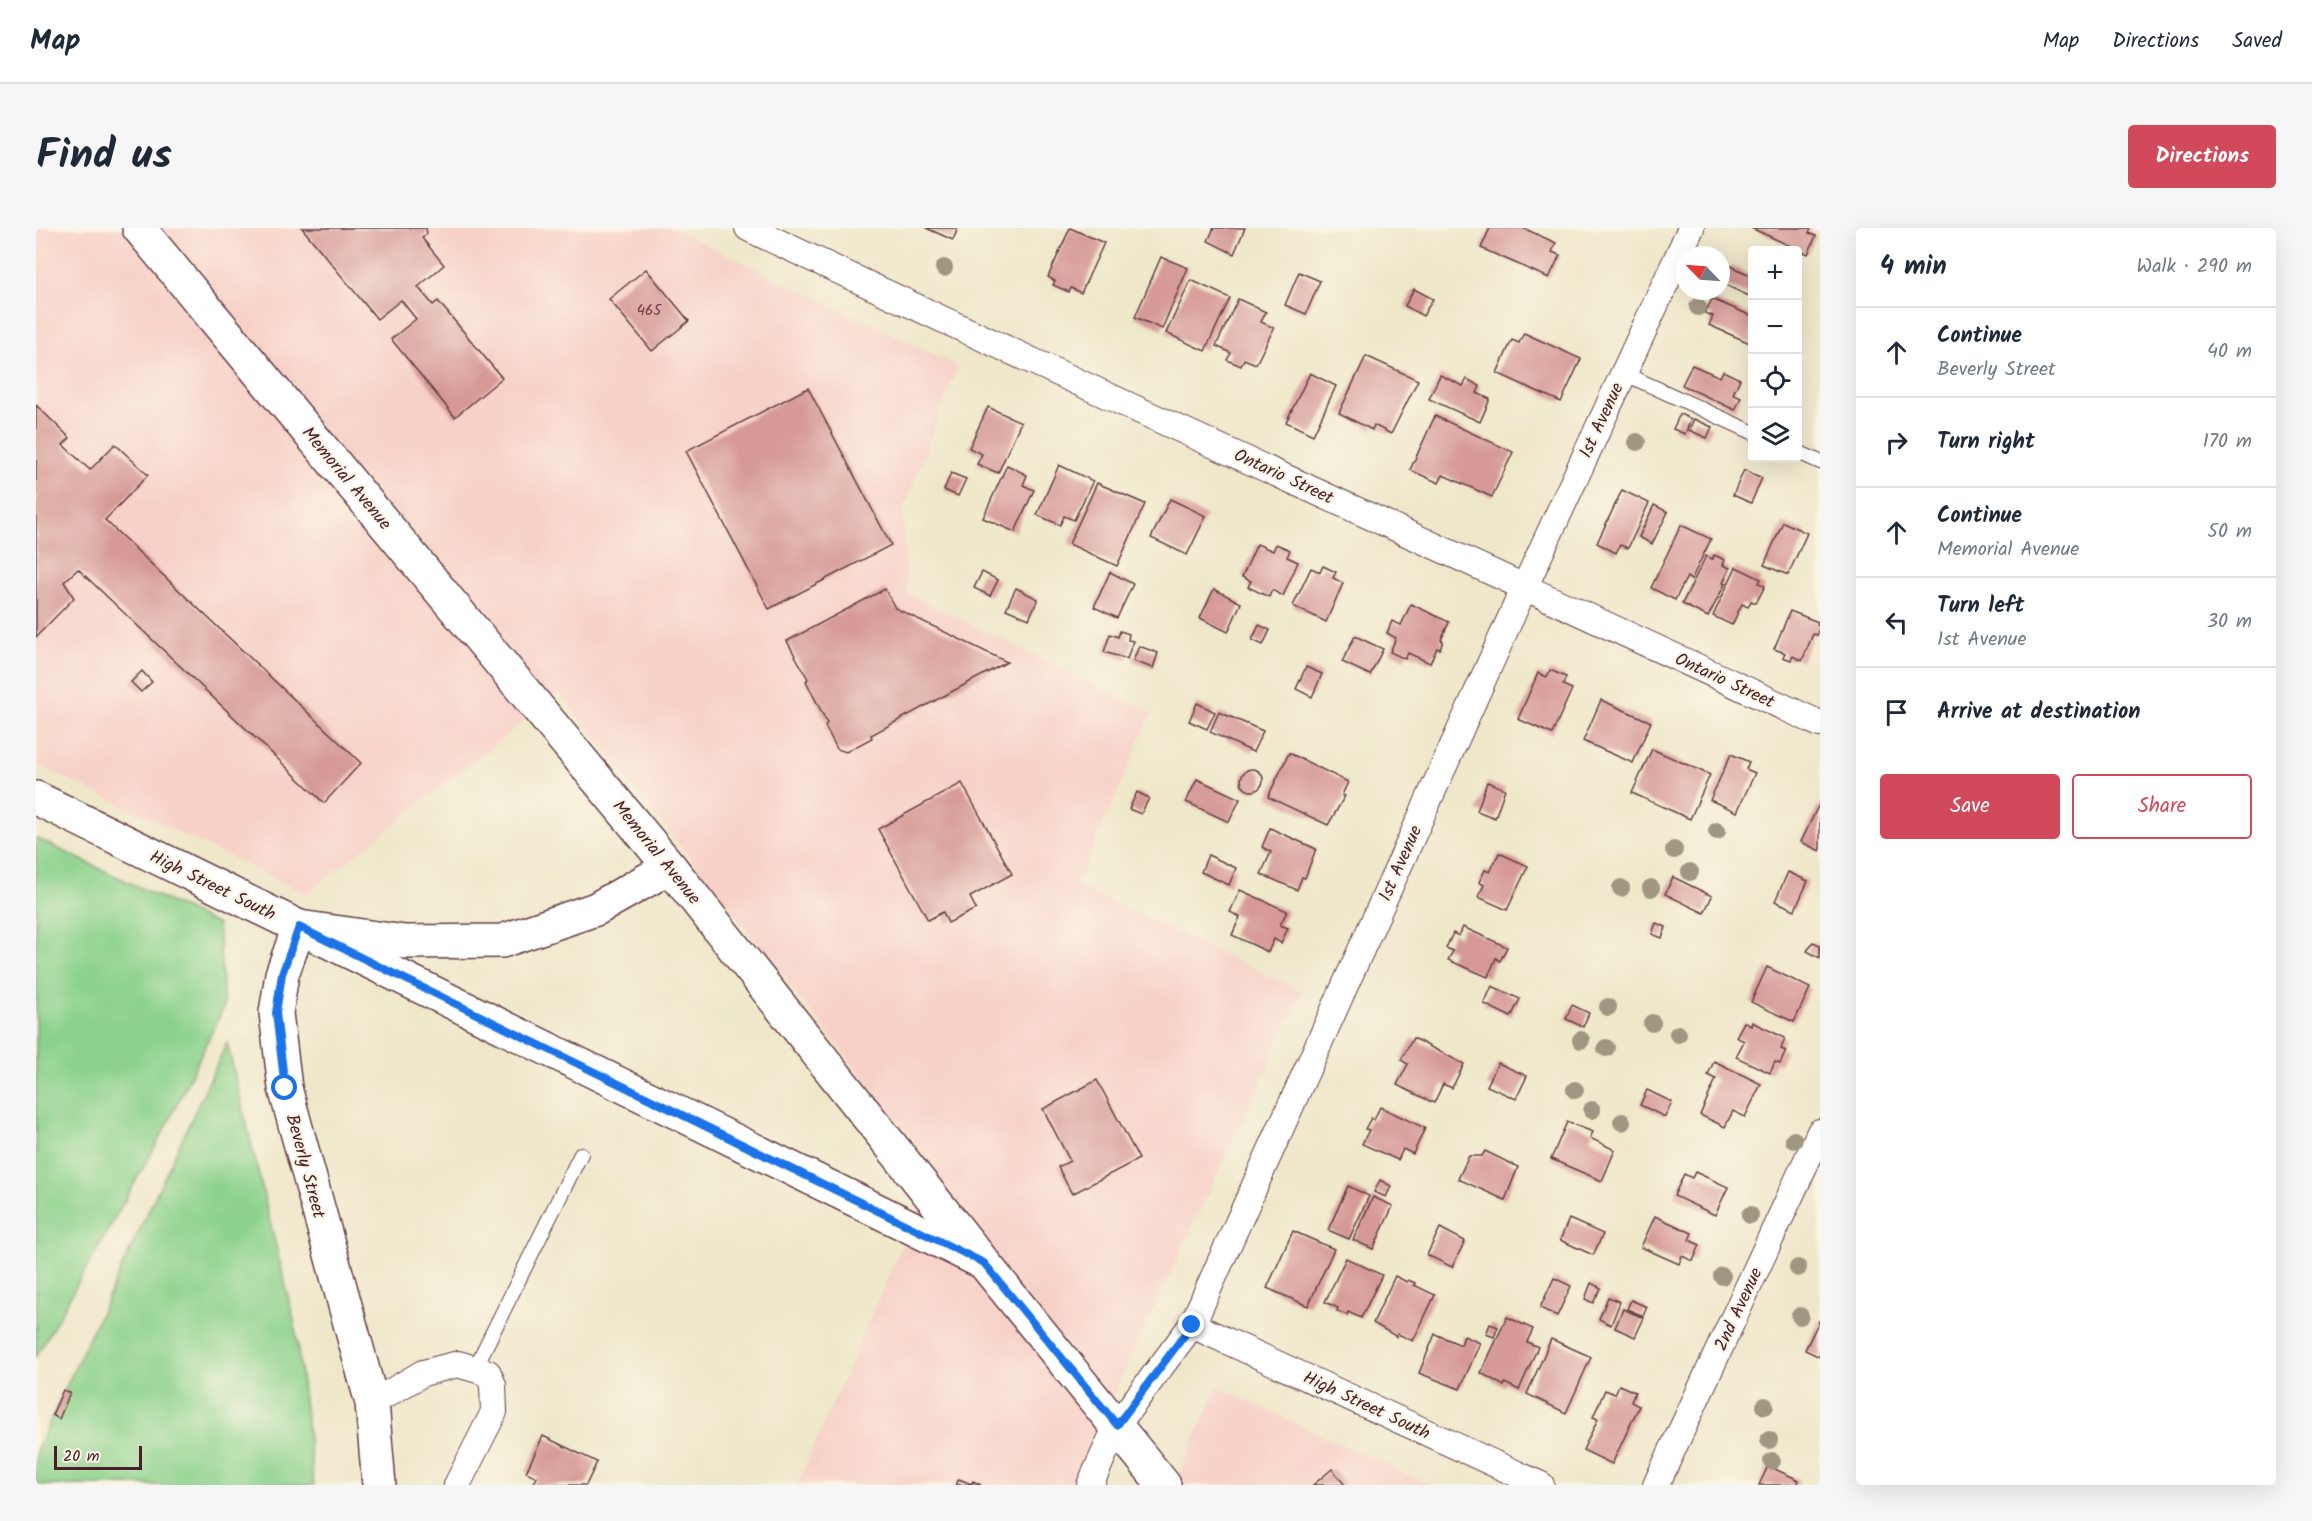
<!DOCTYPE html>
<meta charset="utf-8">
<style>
body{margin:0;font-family:Kalam,sans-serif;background:#f6f6f7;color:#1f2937}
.controls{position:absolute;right:18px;top:18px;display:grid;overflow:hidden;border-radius:6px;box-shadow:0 6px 24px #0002}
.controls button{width:54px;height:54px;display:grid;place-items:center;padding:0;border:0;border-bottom:2px solid #e0e1e3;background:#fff;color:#1f2937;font:30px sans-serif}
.compass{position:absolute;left:1640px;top:18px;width:54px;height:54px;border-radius:50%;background:#fff;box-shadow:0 6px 24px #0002;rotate:295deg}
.scale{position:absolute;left:18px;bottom:15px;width:88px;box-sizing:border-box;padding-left:6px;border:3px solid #4a1f2b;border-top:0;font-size:16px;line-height:21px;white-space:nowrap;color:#4a1f2b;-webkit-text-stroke:4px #fcf5e5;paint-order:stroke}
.stop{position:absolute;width:18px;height:18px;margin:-14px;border:4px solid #1a73e8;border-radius:50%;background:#fff}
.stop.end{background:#1a73e8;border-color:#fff;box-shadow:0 2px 6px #0008}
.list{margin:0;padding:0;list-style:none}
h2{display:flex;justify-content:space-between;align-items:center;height:78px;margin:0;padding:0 24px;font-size:26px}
h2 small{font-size:20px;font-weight:400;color:#747a83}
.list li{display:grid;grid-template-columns:39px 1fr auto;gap:18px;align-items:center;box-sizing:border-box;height:90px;padding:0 24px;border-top:2px solid #e0e1e3}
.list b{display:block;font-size:22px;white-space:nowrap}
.list p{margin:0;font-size:20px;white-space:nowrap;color:#747a83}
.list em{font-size:20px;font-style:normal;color:#747a83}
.actions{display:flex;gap:12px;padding:18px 24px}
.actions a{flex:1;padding:14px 0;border:2px solid #d1495b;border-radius:6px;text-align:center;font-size:21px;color:#d1495b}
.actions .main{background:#d1495b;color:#fff}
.icon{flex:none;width:33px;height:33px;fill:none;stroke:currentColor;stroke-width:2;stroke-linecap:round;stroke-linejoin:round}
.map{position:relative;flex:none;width:1784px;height:1257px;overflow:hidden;border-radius:6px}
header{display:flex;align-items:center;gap:36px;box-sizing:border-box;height:84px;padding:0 30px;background:#fff;border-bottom:2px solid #e0e1e3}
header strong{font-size:28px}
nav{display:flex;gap:33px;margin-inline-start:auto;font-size:21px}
.intro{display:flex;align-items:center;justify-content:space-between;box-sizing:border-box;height:144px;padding:0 36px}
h1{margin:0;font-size:42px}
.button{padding:15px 27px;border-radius:6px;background:#d1495b;color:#fff;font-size:21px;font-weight:700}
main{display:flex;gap:36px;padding:0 36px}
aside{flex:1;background:#fff;border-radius:6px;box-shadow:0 6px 24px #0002}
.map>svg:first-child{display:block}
.built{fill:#f7d1c8}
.green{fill:#8cd28c;stroke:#6b785c;stroke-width:1.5}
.building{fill:#d69996}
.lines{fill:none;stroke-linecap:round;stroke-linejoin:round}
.lane-casing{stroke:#633d43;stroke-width:16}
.street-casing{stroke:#633d43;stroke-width:28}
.secondary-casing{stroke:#633d43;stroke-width:36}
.lane{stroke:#fff;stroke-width:14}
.street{stroke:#fff;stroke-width:26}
.secondary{stroke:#fff;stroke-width:33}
.tree{fill:#9f9782}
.route{stroke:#1a73e8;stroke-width:8}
.labels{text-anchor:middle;stroke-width:4.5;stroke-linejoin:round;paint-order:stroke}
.number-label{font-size:15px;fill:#6d3e46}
.street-label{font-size:18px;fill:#4a1f2b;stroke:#fcf5e5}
</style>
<header>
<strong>Map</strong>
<nav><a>Map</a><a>Directions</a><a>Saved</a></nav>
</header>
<div class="intro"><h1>Find us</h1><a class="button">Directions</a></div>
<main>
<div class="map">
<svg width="1784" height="1257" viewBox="0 0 1784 1257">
<rect width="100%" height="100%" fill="#fcf5e5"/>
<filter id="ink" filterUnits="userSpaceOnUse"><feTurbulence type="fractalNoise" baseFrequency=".0167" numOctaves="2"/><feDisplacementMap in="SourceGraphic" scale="12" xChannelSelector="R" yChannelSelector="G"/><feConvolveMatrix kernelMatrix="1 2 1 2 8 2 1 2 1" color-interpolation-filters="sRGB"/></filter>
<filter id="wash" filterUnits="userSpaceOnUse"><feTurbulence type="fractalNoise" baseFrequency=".008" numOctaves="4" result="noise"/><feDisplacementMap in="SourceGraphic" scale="24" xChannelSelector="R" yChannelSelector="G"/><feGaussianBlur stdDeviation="1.35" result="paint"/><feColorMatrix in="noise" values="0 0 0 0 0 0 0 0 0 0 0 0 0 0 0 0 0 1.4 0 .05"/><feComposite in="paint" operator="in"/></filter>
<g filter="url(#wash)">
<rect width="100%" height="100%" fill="#eee7c9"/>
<g class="built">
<polygon points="0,0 636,0 922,138 867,282 871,365 1116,485 1041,657 1267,764 1035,1257 761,1257 899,941 523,465 271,666 0,536"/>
<polygon points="1182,1159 1394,1257 1137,1257"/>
</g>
<g class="green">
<polygon points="0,610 182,697 188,779 128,903 0,1129"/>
<polygon points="191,815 259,1097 278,1257 0,1257 0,1223"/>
</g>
<g id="blocks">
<g class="building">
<polygon points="266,0 390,0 391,6 386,10 408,37 382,59 397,77 402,73 466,150 419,189 355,111 380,91 365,72 341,91"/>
<polygon points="890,0 922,0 917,12"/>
<polygon points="1034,0 1068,15 1045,65 1035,60 1033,64 1017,57 1019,53 1012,49"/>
<polygon points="1178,0 1209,0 1198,26 1172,13"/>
<polygon points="1454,0 1487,0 1520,15 1516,24 1524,27 1513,50 1445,20"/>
<polygon points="1715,0 1775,0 1773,5 1780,8 1772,26"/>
<polygon points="1125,29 1152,40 1126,101 1099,89"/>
<polygon points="1695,38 1716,48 1716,62 1713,68 1687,56"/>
<polygon points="610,41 653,93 616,123 573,71"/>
<polygon points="1263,44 1284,53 1270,86 1249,77"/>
<polygon points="1155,52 1194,70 1169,123 1130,105"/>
<polygon points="1378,61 1397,71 1387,88 1369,78"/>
<polygon points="1202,71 1230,84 1225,94 1238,100 1220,136 1208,131 1205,138 1191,132 1195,125 1180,118"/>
<polygon points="1676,71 1716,88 1716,116 1673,97 1677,88 1669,85"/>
<polygon points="1488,105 1545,131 1525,174 1461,145 1476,112 1483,115"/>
<polygon points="1330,128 1382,152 1355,206 1338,197 1336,202 1303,185"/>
<polygon points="1656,137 1684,149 1687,143 1704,151 1697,166 1705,169 1699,182 1646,157"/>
<polygon points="1274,145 1300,158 1277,207 1250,194"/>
<polygon points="1404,147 1427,158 1431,151 1444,158 1441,165 1454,171 1444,194 1393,171"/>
<polygon points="772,160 855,317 733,381 650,223"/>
<polygon points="0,177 34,210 27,217 54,242 79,216 112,247 69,292 325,535 288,575 42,341 28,354 38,370 0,409"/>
<polygon points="952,179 985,194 962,245 941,236 946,226 933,220"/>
<polygon points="1644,186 1655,191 1649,206 1637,201"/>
<polygon points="1399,188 1477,224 1456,269 1407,247 1403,255 1374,242"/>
<polygon points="1658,191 1676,199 1671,210 1653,202"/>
<polygon points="971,237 991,247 987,257 998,262 979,304 947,290"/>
<polygon points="1023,237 1057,253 1038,292 1028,288 1024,297 1001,287"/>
<polygon points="1708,242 1726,250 1715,275 1697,267"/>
<polygon points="915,245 930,251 922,268 908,262"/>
<polygon points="1061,255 1109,276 1081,338 1033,316"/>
<polygon points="1586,262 1613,275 1592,320 1584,317 1580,325 1561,315"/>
<polygon points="1134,271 1170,288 1151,327 1115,310"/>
<polygon points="1618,277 1632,284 1616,316 1603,309"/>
<polygon points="1747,294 1771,305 1752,347 1728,337"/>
<polygon points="1645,297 1675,311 1655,352 1651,349 1639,372 1615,360"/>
<polygon points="1221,316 1237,323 1240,316 1254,322 1251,329 1262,334 1247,368 1236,362 1233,369 1212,359 1215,353 1206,349"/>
<polygon points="1678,327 1689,332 1687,337 1694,340 1687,355 1689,356 1672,389 1646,376 1670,328 1676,331"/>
<polygon points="1287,338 1300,344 1297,350 1307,355 1290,394 1257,378 1275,340 1284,344"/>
<polygon points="1700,339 1725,351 1723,355 1729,358 1720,375 1715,373 1712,379 1706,376 1696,397 1677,388"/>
<polygon points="946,344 962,352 954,368 938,360"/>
<polygon points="1074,344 1097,356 1081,390 1058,379"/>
<polygon points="980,360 1002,371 993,391 970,381"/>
<polygon points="849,361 859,380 971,434 835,507 836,510 810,524 801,521 789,498 791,495 770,453 772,451 751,413"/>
<polygon points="1178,361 1205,375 1192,404 1164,390"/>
<polygon points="1375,376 1413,394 1405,412 1407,413 1404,421 1401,420 1394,435 1372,425 1369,431 1354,424 1360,410 1351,405 1356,393 1365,397"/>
<polygon points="1754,383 1782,394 1781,397 1784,398 1781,407 1777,406 1766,433 1757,428 1755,432 1747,429 1749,425 1738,421"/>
<polygon points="1223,397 1234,402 1227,417 1216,412"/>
<polygon points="1084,403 1093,406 1092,412 1097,413 1091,431 1068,424 1074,406 1082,409"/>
<polygon points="1319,408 1347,421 1334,447 1306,434"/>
<polygon points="1103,418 1122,425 1117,440 1097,433"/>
<polygon points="1270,439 1286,446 1276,469 1260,461"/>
<polygon points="1514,442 1530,449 1527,457 1536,461 1516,506 1482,491 1502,445 1511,449"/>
<polygon points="106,443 116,454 105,464 95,454"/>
<polygon points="1565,472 1615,494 1597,535 1547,513"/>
<polygon points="1161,475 1179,484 1171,501 1153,493"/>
<polygon points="1183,484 1227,503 1217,524 1174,504"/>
<polygon points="1616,521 1674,547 1654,591 1596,565"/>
<polygon points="1253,525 1312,554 1306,567 1309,568 1292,597 1232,569"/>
<polygon points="1695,526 1713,534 1710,541 1719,545 1701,584 1674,572"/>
<circle cx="1216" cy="552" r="11"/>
<polygon points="1161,551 1204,571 1193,594 1150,574"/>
<polygon points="1451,554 1469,561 1459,590 1441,583"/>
<polygon points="926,555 976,646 934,669 940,681 912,695 907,684 892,692 842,601"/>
<polygon points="1101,564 1113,570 1105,586 1093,581"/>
<polygon points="1784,574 1784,623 1765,614"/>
<polygon points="1234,600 1280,621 1269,650 1266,649 1261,662 1225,646 1235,624 1226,619"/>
<polygon points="1463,625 1492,638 1471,682 1442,669 1448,657 1443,654 1449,642 1454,644"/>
<polygon points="1172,627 1200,640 1193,657 1165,644"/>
<polygon points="1752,644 1772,653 1759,682 1739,673"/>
<polygon points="1637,649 1676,668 1668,685 1629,666"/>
<polygon points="1204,662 1251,683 1244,697 1252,700 1245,715 1238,711 1232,724 1196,707 1204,689 1194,684"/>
<polygon points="1620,695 1630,699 1626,710 1616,706"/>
<polygon points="1427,699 1471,719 1464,733 1460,730 1452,749 1412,732 1417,723 1410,720 1417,705 1423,708"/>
<polygon points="1777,714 1784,717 1784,730 1771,723"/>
<polygon points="1731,739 1774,760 1758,794 1715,774"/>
<polygon points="1456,758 1484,771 1475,789 1448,776"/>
<polygon points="1536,777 1553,785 1547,799 1530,791"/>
<polygon points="1708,794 1715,798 1716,794 1749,810 1745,821 1750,823 1744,836 1739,834 1734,845 1700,829 1708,813 1700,809"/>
<polygon points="1377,810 1428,836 1416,860 1407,856 1398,875 1361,857 1372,836 1365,832"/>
<polygon points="1678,833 1725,856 1709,889 1697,883 1689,899 1664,887 1680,851 1672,847"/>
<polygon points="1462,835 1491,848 1480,871 1451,858"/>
<polygon points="1061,852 1103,931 1036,966 1022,939 1034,933 1007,881"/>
<polygon points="1611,862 1636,874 1629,889 1604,877"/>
<polygon points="1344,879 1389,900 1377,926 1367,921 1362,932 1326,916 1333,902 1329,901 1335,890 1338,892"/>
<polygon points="1531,894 1557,904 1554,910 1579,922 1566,953 1515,931"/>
<polygon points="1449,923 1482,939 1469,972 1422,951 1433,928 1446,928"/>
<polygon points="1659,944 1692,959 1679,987 1638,968 1648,946 1656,950"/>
<polygon points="1344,952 1355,958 1350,969 1338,964"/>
<polygon points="1312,958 1333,968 1313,1011 1292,1002"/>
<polygon points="1337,969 1357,978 1337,1021 1317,1012"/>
<polygon points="1619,988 1656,1005 1653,1012 1664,1017 1657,1033 1646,1028 1643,1036 1605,1019"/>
<polygon points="1533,991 1567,1006 1557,1027 1524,1012"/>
<polygon points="1404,1000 1429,1013 1416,1039 1391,1027"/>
<polygon points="1257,1003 1298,1021 1272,1078 1231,1060"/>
<polygon points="1310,1030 1346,1047 1325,1090 1312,1084 1311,1087 1301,1083 1302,1080 1289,1074"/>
<polygon points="1359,1048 1371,1054 1372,1052 1379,1055 1378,1057 1399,1067 1377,1113 1362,1106 1361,1109 1337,1095"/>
<polygon points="1518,1050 1535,1058 1521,1088 1504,1080"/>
<polygon points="1555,1055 1565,1060 1557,1075 1549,1071"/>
<polygon points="1572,1069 1584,1074 1575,1097 1563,1091"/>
<polygon points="1595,1072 1611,1079 1607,1088 1591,1081"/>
<polygon points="1587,1081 1608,1090 1599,1109 1579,1100"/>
<polygon points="1471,1089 1497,1101 1491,1114 1502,1119 1483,1162 1469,1155 1468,1158 1445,1145"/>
<polygon points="1784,1091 1784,1129 1769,1122"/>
<polygon points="1454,1096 1462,1099 1458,1109 1450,1106"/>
<polygon points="1399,1106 1425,1117 1428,1108 1444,1115 1424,1161 1383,1145"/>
<polygon points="1515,1111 1555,1129 1530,1185 1491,1166"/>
<polygon points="1583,1157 1599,1164 1595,1174 1603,1178 1576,1236 1547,1222 1562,1191 1557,1189 1569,1162 1579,1166"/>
<polygon points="27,1162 34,1165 23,1191 16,1187"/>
<polygon points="507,1208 561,1234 550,1257 497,1257 501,1249 490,1244"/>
<polygon points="1732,1238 1763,1252 1761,1257 1723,1257"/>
<polygon points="1296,1241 1309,1257 1277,1257"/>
<polygon points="923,1251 935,1256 937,1253 945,1257 920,1257"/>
</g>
</g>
</g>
<g filter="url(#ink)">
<use href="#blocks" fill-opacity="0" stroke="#633d43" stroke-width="1.5"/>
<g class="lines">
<defs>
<g id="lane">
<polyline points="1587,145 1716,204"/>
<polyline points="1762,224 1784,234"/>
<polyline points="439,1140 545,926"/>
</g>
<g id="street">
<path d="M712,0C1068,169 1427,329 1784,496"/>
<polyline points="1156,1097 1505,1257"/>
<polyline points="336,1175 387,1145 422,1136 452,1145 457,1157 458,1184 421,1257"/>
<polyline points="1054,1257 1081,1197 1156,1097 1489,358 1655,0"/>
<polyline points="1620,1257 1784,904"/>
</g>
<g id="secondary">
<polyline points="103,0 634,639 948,1035 1128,1257"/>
<polyline points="0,570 263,699 369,714 466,713 560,681 634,639"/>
<polyline points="263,699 940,1031"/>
<polyline points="263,699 246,746 240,785 249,860 336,1175 343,1257"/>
</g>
</defs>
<use href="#lane" class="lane-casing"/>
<use href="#street" class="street-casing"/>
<use href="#secondary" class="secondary-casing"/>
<use href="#lane" class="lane"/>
<use href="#street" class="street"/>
<use href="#secondary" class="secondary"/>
</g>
<g class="tree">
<circle cx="908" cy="40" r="9"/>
<circle cx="1662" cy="79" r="9"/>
<circle cx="1601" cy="214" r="9"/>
<circle cx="1681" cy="603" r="9"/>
<circle cx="1638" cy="622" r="9"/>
<circle cx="1654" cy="644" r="9"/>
<circle cx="1585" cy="660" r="9"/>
<circle cx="1615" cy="660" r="9"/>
<circle cx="1572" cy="779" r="9"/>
<circle cx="1616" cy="795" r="9"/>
<circle cx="1642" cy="806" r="9"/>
<circle cx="1545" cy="812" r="9"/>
<circle cx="1570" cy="820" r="9"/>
<circle cx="1539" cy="862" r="9"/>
<circle cx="1556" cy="882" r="9"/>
<circle cx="1586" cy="894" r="9"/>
<circle cx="1758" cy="912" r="9"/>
<circle cx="1714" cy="987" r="9"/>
<circle cx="1762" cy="1040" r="9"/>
<circle cx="1686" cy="1048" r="9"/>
<circle cx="1764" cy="1088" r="9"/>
<circle cx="1729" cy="1178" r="9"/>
<circle cx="1733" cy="1212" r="9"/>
<circle cx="1736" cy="1233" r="9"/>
</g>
</g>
<g class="lines" filter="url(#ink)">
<polyline class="route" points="249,860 240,785 246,746 263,699 948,1035 1081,1197 1156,1097"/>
</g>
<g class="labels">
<g class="number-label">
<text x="613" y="87">465</text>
</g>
<g class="street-label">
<text transform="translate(1565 192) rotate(-65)" y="6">1st Avenue</text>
<text transform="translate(1248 248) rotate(25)" y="6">Ontario Street</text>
<text transform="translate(311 250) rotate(50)" y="6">Memorial Avenue</text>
<text transform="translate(1689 452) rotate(25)" y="6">Ontario Street</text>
<text transform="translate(621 624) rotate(51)" y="6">Memorial Avenue</text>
<text transform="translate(1364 635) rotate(-66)" y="6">1st Avenue</text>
<text transform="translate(177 657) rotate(26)" y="6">High Street South</text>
<text transform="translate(270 938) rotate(75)" y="6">Beverly Street</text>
<text transform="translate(1702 1081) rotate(-65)" y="6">2nd Avenue</text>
<text transform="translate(1331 1177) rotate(25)" y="6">High Street South</text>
</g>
</g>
</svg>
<div class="controls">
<button>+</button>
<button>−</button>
<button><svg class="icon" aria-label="locate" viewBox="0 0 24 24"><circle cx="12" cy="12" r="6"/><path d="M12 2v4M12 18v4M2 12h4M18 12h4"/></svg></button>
<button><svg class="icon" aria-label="layers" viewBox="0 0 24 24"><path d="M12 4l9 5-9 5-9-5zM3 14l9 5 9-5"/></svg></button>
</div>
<svg class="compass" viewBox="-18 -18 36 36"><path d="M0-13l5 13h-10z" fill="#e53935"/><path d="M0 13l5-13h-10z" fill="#747a83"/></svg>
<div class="scale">20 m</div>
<div class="stop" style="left:249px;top:860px"></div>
<div class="stop end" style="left:1156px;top:1097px"></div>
</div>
<aside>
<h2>4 min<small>Walk · 290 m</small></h2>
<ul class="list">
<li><svg class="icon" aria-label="ahead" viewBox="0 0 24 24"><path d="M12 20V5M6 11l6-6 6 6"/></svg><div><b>Continue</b><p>Beverly Street</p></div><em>40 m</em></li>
<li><svg class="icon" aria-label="right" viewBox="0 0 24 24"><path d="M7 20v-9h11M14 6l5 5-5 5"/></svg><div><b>Turn right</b></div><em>170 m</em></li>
<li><svg class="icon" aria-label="ahead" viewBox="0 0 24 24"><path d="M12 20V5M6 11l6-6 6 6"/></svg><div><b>Continue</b><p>Memorial Avenue</p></div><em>50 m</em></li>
<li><svg class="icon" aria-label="left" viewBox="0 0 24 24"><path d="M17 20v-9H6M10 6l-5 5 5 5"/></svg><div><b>Turn left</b><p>1st Avenue</p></div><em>30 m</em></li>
<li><svg class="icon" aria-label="arrive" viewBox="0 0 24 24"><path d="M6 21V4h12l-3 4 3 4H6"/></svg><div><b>Arrive at destination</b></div></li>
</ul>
<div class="actions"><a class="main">Save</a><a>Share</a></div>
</aside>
</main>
